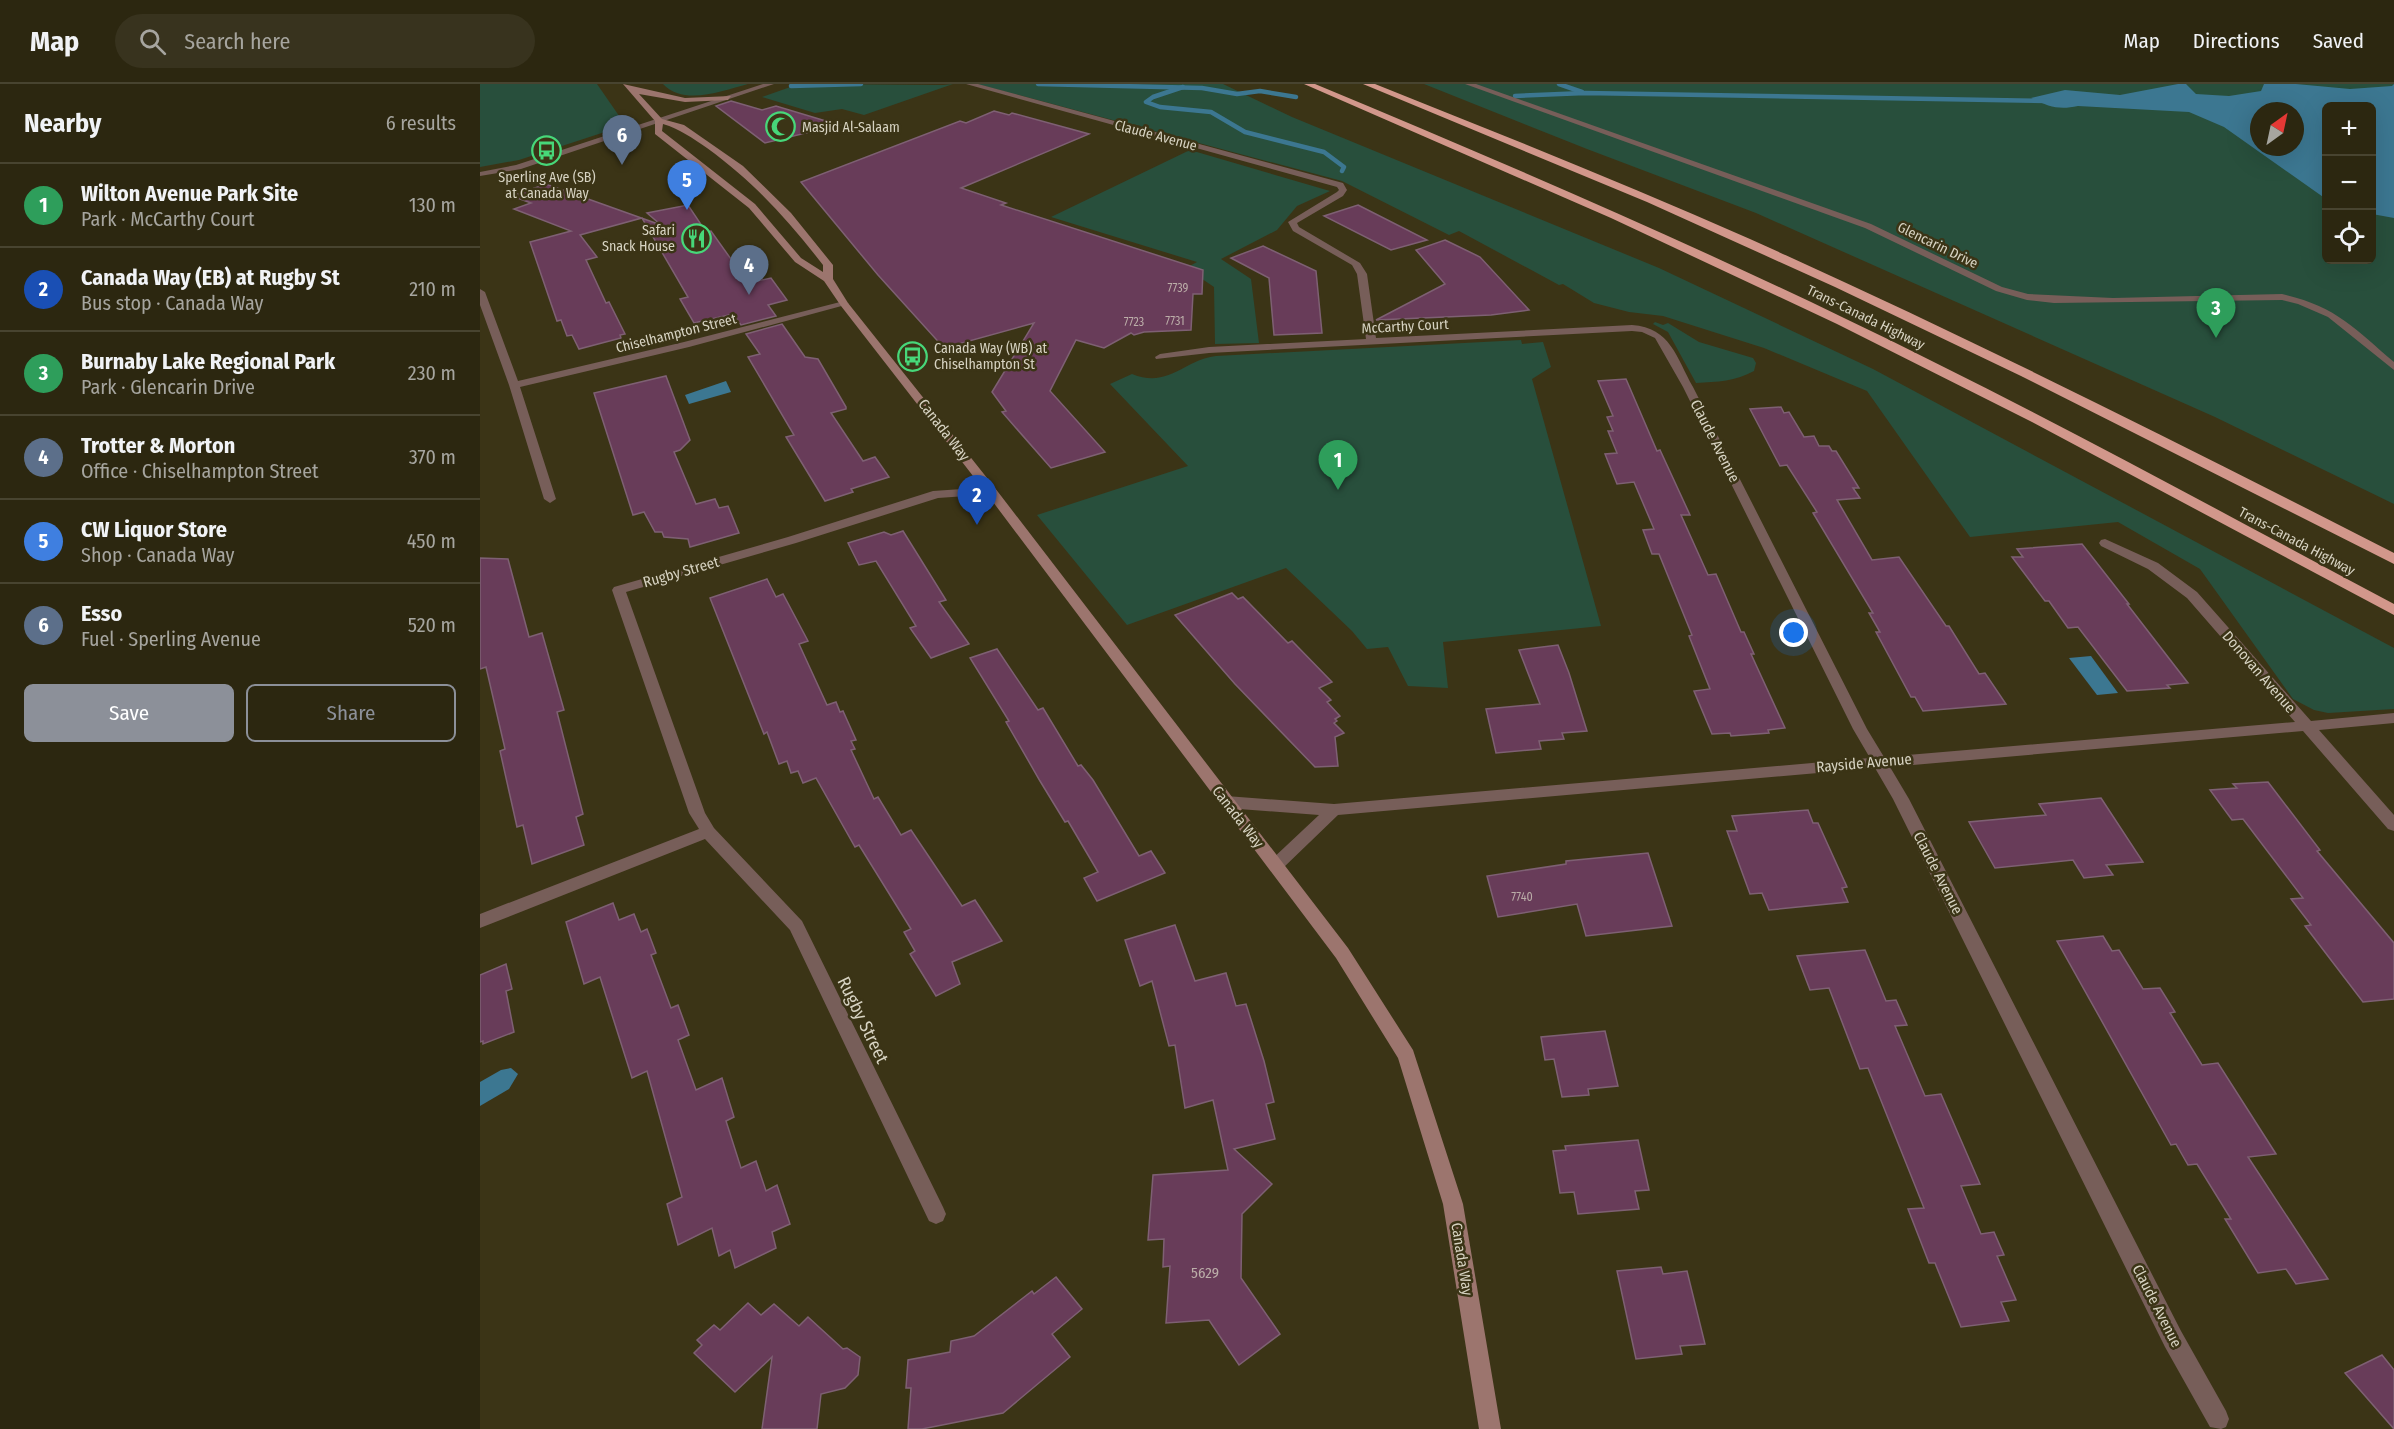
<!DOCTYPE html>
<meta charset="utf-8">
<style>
body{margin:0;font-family:"Fira Sans Condensed",sans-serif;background:#38331e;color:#f1f3f6}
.controls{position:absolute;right:18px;top:18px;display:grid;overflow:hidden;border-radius:9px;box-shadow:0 6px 24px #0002}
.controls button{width:54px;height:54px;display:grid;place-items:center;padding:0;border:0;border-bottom:2px solid #484430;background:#2c2710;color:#f1f3f6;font:30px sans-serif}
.compass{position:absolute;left:1770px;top:18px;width:54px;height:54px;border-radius:50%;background:#2c2710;box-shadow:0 6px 24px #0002;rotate:33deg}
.you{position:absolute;left:1314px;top:549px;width:21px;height:21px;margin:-15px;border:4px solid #fff;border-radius:50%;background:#1a73e8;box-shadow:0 0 0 9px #1a73e833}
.badge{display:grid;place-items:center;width:39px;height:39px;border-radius:50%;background:#8c9099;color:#fff;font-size:20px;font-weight:700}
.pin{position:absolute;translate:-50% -50px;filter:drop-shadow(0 2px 3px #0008)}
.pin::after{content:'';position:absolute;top:32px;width:21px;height:18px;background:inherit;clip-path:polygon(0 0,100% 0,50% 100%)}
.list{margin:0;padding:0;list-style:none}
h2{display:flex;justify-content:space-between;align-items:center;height:78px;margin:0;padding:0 24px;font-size:26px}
h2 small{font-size:20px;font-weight:400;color:#a6a59f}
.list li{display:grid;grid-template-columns:39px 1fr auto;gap:18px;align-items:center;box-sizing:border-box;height:84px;padding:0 24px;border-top:2px solid #484430}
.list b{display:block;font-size:22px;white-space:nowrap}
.list p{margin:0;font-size:20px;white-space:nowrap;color:#a6a59f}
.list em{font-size:20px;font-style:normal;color:#a6a59f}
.actions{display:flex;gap:12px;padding:18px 24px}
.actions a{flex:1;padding:14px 0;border:2px solid #8c9099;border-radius:9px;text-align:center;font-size:21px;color:#8c9099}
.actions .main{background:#8c9099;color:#fff}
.icon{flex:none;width:33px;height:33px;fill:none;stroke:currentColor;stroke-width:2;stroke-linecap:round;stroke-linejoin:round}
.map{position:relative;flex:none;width:1914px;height:1345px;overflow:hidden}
header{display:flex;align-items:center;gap:36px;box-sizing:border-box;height:84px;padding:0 30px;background:#2c2710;border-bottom:2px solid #484430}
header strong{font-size:28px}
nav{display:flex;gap:33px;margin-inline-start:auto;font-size:21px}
.search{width:420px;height:54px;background:#38331e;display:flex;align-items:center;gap:15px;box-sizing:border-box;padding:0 21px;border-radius:33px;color:#a6a59f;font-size:22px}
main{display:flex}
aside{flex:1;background:#2c2710}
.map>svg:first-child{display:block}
.green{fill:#284f3c;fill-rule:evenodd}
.water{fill:#3c7791;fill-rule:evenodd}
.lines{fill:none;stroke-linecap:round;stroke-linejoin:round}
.stream{stroke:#3c7791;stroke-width:4.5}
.building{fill:#683c59;stroke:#7e6073;stroke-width:1.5}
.minor{fill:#775e59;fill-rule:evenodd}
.secondary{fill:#9c756e;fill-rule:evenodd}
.motorway{fill:#d2978b;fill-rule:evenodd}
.labels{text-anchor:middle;stroke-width:5;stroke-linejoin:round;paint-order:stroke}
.number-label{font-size:12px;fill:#bbada8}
.far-poi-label{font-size:14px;fill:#d7d3c2;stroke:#3b3416;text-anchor:start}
.far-street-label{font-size:14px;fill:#d7d3c2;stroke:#3b3416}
.street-label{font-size:15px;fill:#d7d3c2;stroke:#3b3416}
.near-number-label{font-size:15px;fill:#bbada8}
.near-street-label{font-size:18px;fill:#d7d3c2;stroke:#3b3416}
</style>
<header>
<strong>Map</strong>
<div class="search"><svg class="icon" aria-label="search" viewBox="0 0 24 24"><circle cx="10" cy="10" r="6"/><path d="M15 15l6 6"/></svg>Search here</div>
<nav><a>Map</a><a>Directions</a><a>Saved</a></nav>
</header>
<main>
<aside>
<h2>Nearby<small>6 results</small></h2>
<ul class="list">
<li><span class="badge" style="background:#2e9e5b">1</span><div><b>Wilton Avenue Park Site</b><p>Park · McCarthy Court</p></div><em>130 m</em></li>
<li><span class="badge" style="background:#1a4fb4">2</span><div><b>Canada Way (EB) at Rugby St</b><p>Bus stop · Canada Way</p></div><em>210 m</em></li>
<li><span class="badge" style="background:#2e9e5b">3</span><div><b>Burnaby Lake Regional Park</b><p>Park · Glencarin Drive</p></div><em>230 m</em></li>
<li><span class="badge" style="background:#5c6f8a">4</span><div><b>Trotter &amp; Morton</b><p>Office · Chiselhampton Street</p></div><em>370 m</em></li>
<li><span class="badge" style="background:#3f7fe0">5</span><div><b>CW Liquor Store</b><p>Shop · Canada Way</p></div><em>450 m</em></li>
<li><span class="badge" style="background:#5c6f8a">6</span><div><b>Esso</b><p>Fuel · Sperling Avenue</p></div><em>520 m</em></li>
</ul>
<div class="actions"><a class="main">Save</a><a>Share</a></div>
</aside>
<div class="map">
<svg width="1914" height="1345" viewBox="0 0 1914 1345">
<rect width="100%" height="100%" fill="#3b3416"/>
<g class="green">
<polygon points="0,0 117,0 144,39 134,45 39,76 0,83"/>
<path d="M183,0H268C242,7 204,22 183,0Z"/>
<polygon points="319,0 463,1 473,0 384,31 362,25 335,29 282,13"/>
<polygon points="497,0 743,0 812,33 1179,184 1393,285 1914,564 1914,625 1848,629 1834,626 1813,615 1720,485 1638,438 1490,453 1387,307 1284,264 1183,232 1149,228 1114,219 1083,200 1079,201 979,147 969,151 862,97"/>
<path d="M944,0H1914V420L1735,333L1276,129L1107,65ZM1846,22H1892V176H1846ZM1779,27H1815V63H1779Z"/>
<polygon points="710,66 850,107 817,122 797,146 741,175 771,195 779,259 735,260 734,203 706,184 717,178 571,133"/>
<path d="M1175,238L1183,241L1188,239L1219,258L1273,274L1276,279L1274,287C1256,297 1237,298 1216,299L1188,248L1173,240Z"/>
<path d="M1041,256L1042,260L1063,258L1071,283L1052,295L1121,542L963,558L968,604L928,602L908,563L887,565L872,547L806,484L647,541L557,431L708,382L630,300L652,290C689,305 705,275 736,272Z"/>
</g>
<g class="water">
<path d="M1698,0H1706L1716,10L1749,12L1781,7L1784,0H1816L1870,5L1912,2L1914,0V134L1892,130V22H1846V115L1744,43L1709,28L1598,22C1579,26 1569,23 1551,14L1585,6L1640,11ZM1779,27H1815V63H1779Z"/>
<polygon points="246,297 251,308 209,320 205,311"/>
<polygon points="1611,572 1638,609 1617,611 1589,574"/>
<polygon points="31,984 38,990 29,1005 0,1022 0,998 21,986"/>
</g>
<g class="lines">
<g class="stream">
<polyline points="558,0 722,4 757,10 780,7 816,13"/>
<polyline points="1079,0 1102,8"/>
<polyline points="311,2 381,0"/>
<polyline points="703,3 673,13 666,18 680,23 731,28 765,48 844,68 864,83 862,87"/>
<polyline points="1035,12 1105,9 1569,17"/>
</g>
</g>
<g class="building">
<polygon points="251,17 282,26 296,22 359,41 285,59 236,22"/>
<polygon points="514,27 529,31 532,29 609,50 481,104 526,119 521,121 723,186 722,210 713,210 711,246 664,248 654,251 651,249 624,264 596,256 570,307 625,368 571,384 522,328 526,327 512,308 554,239 464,264 398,191 321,98 480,37 486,39"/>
<polygon points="66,100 181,141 167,129 208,121 226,148 231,147 268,199 291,194 307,216 288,221 296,232 261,241 253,230 214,239 200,215 208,213 162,134 100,151 117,173 106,176 126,219 129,218 145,250 140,251 141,254 99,265 92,251 87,252 81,236 77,237 50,158 91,147 34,125 51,119 32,112"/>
<polygon points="878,121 947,156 911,166 844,132"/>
<polygon points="965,156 1000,173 1049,226 1011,231 896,236 965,200 936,166"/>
<polygon points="783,162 836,187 842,249 794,251 789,194 751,174"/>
<polygon points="302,240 325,273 338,275 366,323 366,325 351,329 383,377 395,373 409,393 371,405 373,408 345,417 306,353 314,351 268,273 280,270 266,250"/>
<polygon points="186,292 210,356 200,366 194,368 216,420 235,415 239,424 248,422 259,449 210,463 208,455 184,453 182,448 175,448 164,428 153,431 114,309"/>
<polygon points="1146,295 1177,367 1180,366 1210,431 1201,431 1228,491 1236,490 1261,548 1264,548 1274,570 1271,570 1305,644 1288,646 1289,649 1251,652 1250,649 1232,650 1214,607 1230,605 1209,552 1212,551 1179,470 1172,470 1163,446 1174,445 1154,398 1137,400 1125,370 1137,369 1128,347 1133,347 1127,333 1133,332 1118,297"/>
<polygon points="1301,323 1304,329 1309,328 1324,353 1334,352 1339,362 1349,362 1352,367 1356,367 1379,404 1373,404 1380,414 1357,416 1392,476 1419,473 1466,542 1469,542 1499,590 1505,589 1526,620 1443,627 1435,613 1431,613 1396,548 1400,548 1389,529 1393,529 1333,429 1337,428 1307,381 1300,382 1270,325"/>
<polygon points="423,447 466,516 459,518 489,560 451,574 430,544 436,542 396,477 379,481 368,459 404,448 411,451"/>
<polygon points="1602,460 1649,520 1647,520 1708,599 1687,601 1690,604 1647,607 1598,543 1588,544 1569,517 1565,517 1532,473 1543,473 1537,465"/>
<polygon points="0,474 28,475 49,553 62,549 84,626 77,628 103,730 96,733 104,761 52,780 43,741 37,743 20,667 25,665 6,583 0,585"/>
<polygon points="287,495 296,513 303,510 328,557 319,560 347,621 356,618 360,628 363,627 376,656 371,657 375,665 371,666 394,715 398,713 421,751 431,746 482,822 495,816 522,857 472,878 480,900 456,912 430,870 435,867 424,848 431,845 379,761 375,763 336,694 323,699 318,687 311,689 307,677 299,680 287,648 284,650 230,514"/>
<polygon points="752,509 758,515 763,513 808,559 812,557 852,598 839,604 851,616 847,618 860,632 855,635 857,637 854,639 864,649 855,653 858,682 835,683 755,600 695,531"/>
<polygon points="1078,561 1089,589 1107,647 1082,649 1084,655 1059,657 1061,665 1016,669 1006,625 1060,620 1039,566"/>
<polygon points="517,565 558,626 563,624 598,682 601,681 613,696 659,772 671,767 685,789 617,817 604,794 618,788 588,737 585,738 560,697 526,638 529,637 490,574"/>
<polygon points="1788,698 1840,766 1837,767 1914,859 1914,915 1883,918 1825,842 1831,841 1811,815 1823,814 1763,735 1752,736 1730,706 1757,704 1753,700"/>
<polygon points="1621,714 1663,778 1626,781 1633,791 1604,794 1593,776 1515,784 1489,738 1566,731 1559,720"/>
<polygon points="1328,726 1333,739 1338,739 1367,803 1362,804 1368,818 1289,826 1282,809 1270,810 1247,747 1257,747 1252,732"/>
<polygon points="1168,769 1192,842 1106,852 1097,820 1018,833 1007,792 1086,780 1086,777"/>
<polygon points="133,819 139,836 154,830 161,848 167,845 176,869 171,871 191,924 198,921 209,951 198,956 216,1006 242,994 254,1033 246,1037 261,1084 276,1077 286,1107 297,1101 310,1140 292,1148 296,1164 255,1184 250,1166 239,1172 232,1144 198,1161 187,1120 202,1113 167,987 152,994 120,893 104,900 86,838"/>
<polygon points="695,841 715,897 746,889 756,922 766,920 784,977 794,1018 786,1020 795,1055 754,1065 792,1100 762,1130 761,1194 800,1250 759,1281 729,1236 686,1239 690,1182 683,1183 684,1155 668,1156 673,1091 748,1086 733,1016 705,1024 695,961 689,962 672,897 660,902 645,856"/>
<polygon points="1623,852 1632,867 1639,866 1663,905 1680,904 1695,928 1690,929 1722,981 1738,979 1796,1070 1768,1073 1848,1195 1816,1200 1806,1185 1778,1189 1745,1135 1751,1135 1717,1080 1708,1081 1696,1060 1691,1061 1577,857"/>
<polygon points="1385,866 1406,917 1416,916 1427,941 1415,942 1445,1012 1461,1010 1500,1100 1481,1102 1501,1150 1514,1148 1524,1171 1517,1172 1536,1216 1521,1218 1529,1237 1481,1243 1455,1179 1449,1179 1428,1125 1444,1124 1388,984 1380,985 1349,904 1330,906 1317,872"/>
<polygon points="26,880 32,905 26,907 34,948 3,960 3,957 0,958 0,891"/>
<polygon points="1125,947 1138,1002 1108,1005 1109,1011 1082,1013 1074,975 1065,976 1061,953"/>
<polygon points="1158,1056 1169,1106 1155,1107 1159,1125 1098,1130 1094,1108 1080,1109 1073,1067 1086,1066 1085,1062"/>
<polygon points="1181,1183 1183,1190 1207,1187 1225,1260 1200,1262 1202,1270 1156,1275 1137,1187"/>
<polygon points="576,1193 602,1225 572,1250 590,1273 523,1329 442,1345 428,1345 431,1304 426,1304 428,1276 470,1268 471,1257 494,1252 552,1207 554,1210"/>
<polygon points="268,1219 281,1231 294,1220 319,1242 328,1233 363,1265 367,1264 380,1273 378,1291 365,1304 341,1310 337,1345 282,1345 292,1273 255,1308 214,1269 222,1261 217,1256 234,1241 240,1246"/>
<polygon points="1902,1271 1914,1286 1914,1345 1865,1289"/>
</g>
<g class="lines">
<g class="minor">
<polygon points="283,0 294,0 41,85 0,92 0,88 36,81"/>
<path d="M486,0H498L863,99L867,106L863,112L817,139L819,143L880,179L887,190L896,254L1152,241C1191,244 1196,273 1213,303L1387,645L1404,673L1815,638L1707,514L1668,485L1621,462L1619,459L1621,456L1625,455L1678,479L1717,508L1831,637L1914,629V639L1839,646L1914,731V747L1908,745L1823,647L1410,683L1429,715L1701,1247L1746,1327L1749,1335L1746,1343L1741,1345L1730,1343L1685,1263L1413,715L1395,684L858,731L802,785H790L788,781L790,777L839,731L746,724L741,722L738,718L741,714L746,712L854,720L1390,674L1373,645L1203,303L1175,254L1162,248L1152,247L729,269L676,275L675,273L680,270L729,263L886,255L877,190L872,181L813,147L808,138L857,108L859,106L857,103Z"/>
<path d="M985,0H996L1391,140L1522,203L1548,210L1633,214L1802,210C1856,222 1874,244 1914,278V286L1848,233L1818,220L1802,216L1574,219L1547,216L1516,207L1385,144Z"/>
<polygon points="0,205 5,208 38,297 204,258 364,217 369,220 209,263 40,303 76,415 70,419 64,415 29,301 0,221"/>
<polygon points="511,403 517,407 515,410 458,414 316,459 146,508 225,729 234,744 322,837 463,1123 466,1130 463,1137 456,1140 449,1137 310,846 225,755 0,844 0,830 219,745 209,729 132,506 134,503 308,453 453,407"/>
</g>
<path class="secondary" d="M143,0L205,14L251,12L248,16L205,18L159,10L182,35L204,41L263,82L311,129L353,181V195L368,219L515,404L868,864L933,966L983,1120L1021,1345H999L963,1120L918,974L856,874L507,410L361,222L344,197L315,178L269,124L175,50V37ZM183,40C200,45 212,54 227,64C274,98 308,136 343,181V188L321,174L275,120L182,47Z"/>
<g class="motorway">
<path d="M824,0H835C1013,74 1190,150 1364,234C1550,323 1732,423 1914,520V531L1552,338L1357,240L1131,134Z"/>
<path d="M883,0H895C1020,50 1146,100 1270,155C1488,253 1701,360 1914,469V480L1541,292L1355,203L1167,118Z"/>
</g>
</g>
<defs>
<symbol id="mosque-ring" viewBox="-11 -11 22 22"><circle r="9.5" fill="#3b3416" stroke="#47d779" stroke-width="1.5"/><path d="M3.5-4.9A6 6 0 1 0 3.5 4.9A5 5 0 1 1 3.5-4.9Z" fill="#47d779"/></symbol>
<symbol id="bus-ring" viewBox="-11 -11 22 22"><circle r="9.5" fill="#3b3416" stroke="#47d779" stroke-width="1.5"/><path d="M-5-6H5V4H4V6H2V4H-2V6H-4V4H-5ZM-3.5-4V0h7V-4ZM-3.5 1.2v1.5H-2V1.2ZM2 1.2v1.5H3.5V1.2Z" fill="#47d779"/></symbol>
<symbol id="restaurant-ring" viewBox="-11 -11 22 22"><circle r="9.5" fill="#3b3416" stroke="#47d779" stroke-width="1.5"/><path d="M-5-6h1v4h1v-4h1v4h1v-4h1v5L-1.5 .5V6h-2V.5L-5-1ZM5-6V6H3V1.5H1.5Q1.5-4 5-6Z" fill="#47d779"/></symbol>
</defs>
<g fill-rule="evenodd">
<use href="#mosque-ring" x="284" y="26" width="33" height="33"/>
<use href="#bus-ring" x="50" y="50" width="33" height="33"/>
<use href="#restaurant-ring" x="200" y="138" width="33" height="33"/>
<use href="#bus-ring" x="416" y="256" width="33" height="33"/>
</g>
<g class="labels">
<g class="number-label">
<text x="698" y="208">7739</text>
<text x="695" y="241">7731</text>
<text x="654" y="242">7723</text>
<text x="1042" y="817">7740</text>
</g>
<g class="far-poi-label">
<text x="322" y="48">Masjid Al-Salaam</text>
<text x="67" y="98" text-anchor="middle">Sperling Ave (SB)<tspan x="67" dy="16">at Canada Way</tspan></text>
<text x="195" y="151" text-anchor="end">Safari<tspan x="195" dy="16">Snack House</tspan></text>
<text x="454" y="269">Canada Way (WB) at<tspan x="454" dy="16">Chiselhampton St</tspan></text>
</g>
<g class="far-street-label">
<text transform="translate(676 51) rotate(15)" y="5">Claude Avenue</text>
<text transform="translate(1458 161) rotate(26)" y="5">Glencarin Drive</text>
<text transform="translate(1386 233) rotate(26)" y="5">Trans-Canada Highway</text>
<text transform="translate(925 242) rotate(-3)" y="5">McCarthy Court</text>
<text transform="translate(196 249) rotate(-14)" y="5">Chiselhampton Street</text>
<text transform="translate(1817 457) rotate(28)" y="5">Trans-Canada Highway</text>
</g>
<g class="street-label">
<text transform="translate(464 346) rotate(52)" y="5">Canada Way</text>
<text transform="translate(1235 357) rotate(63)" y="5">Claude Avenue</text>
<text transform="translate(201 488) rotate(-16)" y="5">Rugby Street</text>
<text transform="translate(1779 588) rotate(49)" y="5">Donovan Avenue</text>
<text transform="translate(1384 679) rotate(-5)" y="5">Rayside Avenue</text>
<text transform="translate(758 733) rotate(52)" y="5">Canada Way</text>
<text transform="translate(1458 789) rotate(63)" y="5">Claude Avenue</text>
<text transform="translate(982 1175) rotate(81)" y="5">Canada Way</text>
<text transform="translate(1677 1222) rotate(63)" y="5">Claude Avenue</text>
</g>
<g class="near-number-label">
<text x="725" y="1194">5629</text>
</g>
<g class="near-street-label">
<text transform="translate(383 936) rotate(64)" y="6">Rugby Street</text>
</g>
</g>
</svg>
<div class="controls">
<button>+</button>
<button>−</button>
<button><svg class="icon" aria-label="locate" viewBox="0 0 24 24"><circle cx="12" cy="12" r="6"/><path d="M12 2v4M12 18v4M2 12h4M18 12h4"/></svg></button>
</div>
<svg class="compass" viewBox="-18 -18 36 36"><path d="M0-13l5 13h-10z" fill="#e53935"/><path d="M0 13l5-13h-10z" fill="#a6a59f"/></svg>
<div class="you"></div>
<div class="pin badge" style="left:858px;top:406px;background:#2e9e5b">1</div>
<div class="pin badge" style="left:497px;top:441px;background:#1a4fb4">2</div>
<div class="pin badge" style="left:1736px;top:254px;background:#2e9e5b">3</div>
<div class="pin badge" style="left:269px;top:211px;background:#5c6f8a">4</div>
<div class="pin badge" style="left:207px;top:126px;background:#3f7fe0">5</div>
<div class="pin badge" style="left:142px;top:81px;background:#5c6f8a">6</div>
</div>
</main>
